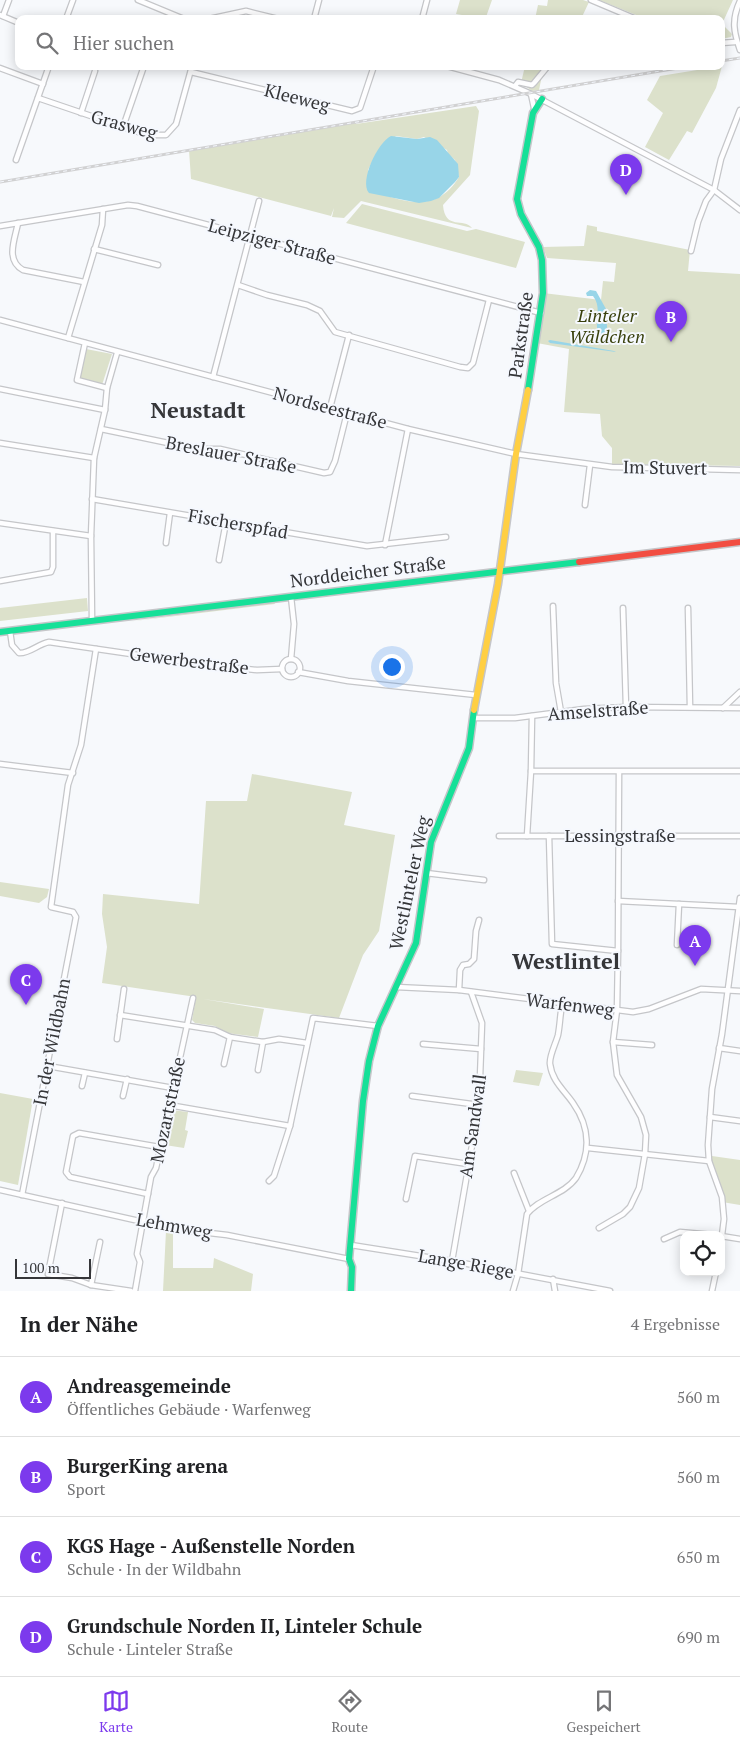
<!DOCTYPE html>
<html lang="de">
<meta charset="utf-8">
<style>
body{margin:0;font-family:"PT Serif",serif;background:#f6f6f6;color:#202124}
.controls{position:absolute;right:15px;bottom:15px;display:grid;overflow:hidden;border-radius:10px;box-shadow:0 2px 12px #0003}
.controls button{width:45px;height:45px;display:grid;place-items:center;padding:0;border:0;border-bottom:1px solid #e0e0e0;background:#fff;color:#202124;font:25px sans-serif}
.scale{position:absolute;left:15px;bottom:12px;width:76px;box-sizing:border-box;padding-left:5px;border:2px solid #353639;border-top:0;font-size:14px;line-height:18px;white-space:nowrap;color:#353639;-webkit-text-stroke:4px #f5f8fe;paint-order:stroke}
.you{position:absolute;left:391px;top:666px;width:18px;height:18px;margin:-12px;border:4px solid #fff;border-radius:50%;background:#1a73e8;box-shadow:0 0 0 8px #1a73e833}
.badge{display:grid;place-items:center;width:32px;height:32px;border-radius:50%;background:#7c3aed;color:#fff;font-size:16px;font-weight:700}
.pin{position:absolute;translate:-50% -41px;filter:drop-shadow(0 1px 2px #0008)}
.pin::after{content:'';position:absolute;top:26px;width:18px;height:15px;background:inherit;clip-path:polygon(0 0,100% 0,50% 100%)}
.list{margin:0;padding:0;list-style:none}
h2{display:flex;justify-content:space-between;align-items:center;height:65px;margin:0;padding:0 20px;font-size:21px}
h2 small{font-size:16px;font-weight:400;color:#757577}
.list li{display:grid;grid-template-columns:32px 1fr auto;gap:15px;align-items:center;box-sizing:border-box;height:80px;padding:0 20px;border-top:1px solid #e0e0e0}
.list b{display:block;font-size:19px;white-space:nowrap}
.list p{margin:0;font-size:16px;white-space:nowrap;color:#757577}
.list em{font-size:16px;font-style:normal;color:#757577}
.icon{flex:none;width:28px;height:28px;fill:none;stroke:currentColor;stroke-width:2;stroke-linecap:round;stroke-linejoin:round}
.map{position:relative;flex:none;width:740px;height:1291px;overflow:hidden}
.search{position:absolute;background:#fff;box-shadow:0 2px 12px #0003;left:15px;right:15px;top:15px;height:55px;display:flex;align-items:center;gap:12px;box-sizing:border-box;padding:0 18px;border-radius:10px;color:#757577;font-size:19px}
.sheet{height:385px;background:#fff}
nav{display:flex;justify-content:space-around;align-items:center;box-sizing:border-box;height:70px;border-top:1px solid #e0e0e0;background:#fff;font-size:14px;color:#757577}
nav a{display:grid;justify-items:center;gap:2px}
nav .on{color:#7c3aed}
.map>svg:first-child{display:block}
.green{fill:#dce1cb;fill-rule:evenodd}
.water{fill:#98d5e8}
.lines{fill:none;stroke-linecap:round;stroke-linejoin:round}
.street-casing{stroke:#c5c6c9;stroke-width:7}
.fast-casing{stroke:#c5c6c9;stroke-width:9}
.slow-casing{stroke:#c5c6c9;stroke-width:9}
.jam-casing{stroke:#c5c6c9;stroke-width:9}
.street{stroke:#fefeff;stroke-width:4.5}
.fast{stroke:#16e098;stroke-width:6}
.slow{stroke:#ffcf43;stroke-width:6}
.jam{stroke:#f24e42;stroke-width:6}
.rail-casing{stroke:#d1d1d2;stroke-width:3}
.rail{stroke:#f5f8fe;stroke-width:1;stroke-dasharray:4;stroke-linecap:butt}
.labels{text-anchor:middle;stroke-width:4;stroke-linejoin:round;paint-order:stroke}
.street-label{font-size:18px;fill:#353639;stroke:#f5f8fe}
.park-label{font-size:18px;font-style:italic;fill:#39400c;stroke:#f5f8fe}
.district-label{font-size:22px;font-weight:bold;fill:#353639;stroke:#f5f8fe}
</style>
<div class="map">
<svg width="740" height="1291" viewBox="0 0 740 1291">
<rect width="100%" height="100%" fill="#f7f9fc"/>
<g class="green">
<polygon points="460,0 492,0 486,17 489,19 461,19 462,15 456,14"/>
<polygon points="548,0 583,0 589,2 581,19 535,19 538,5 547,6"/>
<polygon points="599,0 733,0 722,24 732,34 731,37 721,39 721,19 646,19"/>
<polygon points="525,66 544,66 539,90 532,91 521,83"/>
<polygon points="722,66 716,88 692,133 687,131 669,160 645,147 663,113 647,100 660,76"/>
<path d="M476,106L479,111L470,175L443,205C445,231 464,217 472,228L361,201L344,218L332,217L334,208L331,216L191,179L189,150L356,122V124ZM396,136L417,139L424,137L447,150L448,154L455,160L459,177C440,208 415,205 384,195L368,170L377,152Z"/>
<polygon points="362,204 467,231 476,229 525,242 516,268 346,223"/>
<polygon points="587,225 597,227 597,231 690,250 688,271 740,274 740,466 612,464 612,448 602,436 600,414 564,412 569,349 537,343 543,293 601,300 603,281 614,282 616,263 547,258 543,247 584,246"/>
<polygon points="86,349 112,354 102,385 78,379"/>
<polygon points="87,598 88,611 0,621 0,608"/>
<polygon points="274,602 275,604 126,622"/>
<polygon points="252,774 352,792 344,825 395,835 379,931 363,955 339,1018 203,999 264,1009 258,1037 227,1033 215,1026 195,1023 192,1020 196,997 102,983 107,947 102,914 103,894 199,904 206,801 247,801"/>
<polygon points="0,882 49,889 47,897 39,903 0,896"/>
<polygon points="516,1070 543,1073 539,1086 513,1082"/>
<polygon points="0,1093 33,1099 18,1185 0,1181"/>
<polygon points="172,1110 188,1112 185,1130 188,1131 184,1148 165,1145"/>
<polygon points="712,1156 740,1160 740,1205 722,1202 712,1167"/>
<polygon points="166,1231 173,1233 173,1268 213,1268 214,1258 253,1274 251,1291 163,1291"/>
</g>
<g class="water">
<path d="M391,136L417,139L430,137L437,140L458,164L459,177L455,182L439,198L431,201L419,203L369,193C359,181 378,142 391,136Z"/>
<path d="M590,290L596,291L606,309L607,327L605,337L599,336C593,321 603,309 593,296H587L586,293Z"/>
<polygon points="550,340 614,351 616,352 550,343 548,341"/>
</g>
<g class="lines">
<defs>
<g id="street">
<polyline points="138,0 184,19"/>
<polyline points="591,0 636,19"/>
<path d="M740,1C731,20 734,33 740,50"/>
<polyline points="0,15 19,23"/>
<polyline points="3,16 9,0"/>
<polyline points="66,19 73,0"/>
<polyline points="209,19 246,11 278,19"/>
<polyline points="314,19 319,0"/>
<polyline points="422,19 427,0"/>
<polyline points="721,43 735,42"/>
<polyline points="447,66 499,80 529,93 714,190 740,210"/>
<polyline points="0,68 43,84"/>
<polyline points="191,72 352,111 360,108 374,66"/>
<polyline points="515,86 518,82 532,85 534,83 548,66"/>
<polyline points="531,94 534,108"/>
<polyline points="38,98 147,135 166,135 176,124 192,66"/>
<polyline points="81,113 95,71"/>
<polyline points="123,127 143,69"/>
<polyline points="16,160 49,66"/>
<path d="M18,223C15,239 5,260 23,270L84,282"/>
<polyline points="0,226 128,205 137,206 541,313"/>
<polyline points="94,249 158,265"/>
<polyline points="691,251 698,222 706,201 714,190 721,159 740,110"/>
<polyline points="238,285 267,295 307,305 320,311 335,332 460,367 468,368 473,363 489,300"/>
<polyline points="0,320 408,429 516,454 612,467 740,470"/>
<polyline points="68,338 102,225 103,209"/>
<polyline points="85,343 77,380 107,388"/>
<polyline points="213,377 259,201"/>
<polyline points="0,389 105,410"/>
<polyline points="330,408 349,335"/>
<polyline points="101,429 197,449 220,449 324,473 330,472 335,461 347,413"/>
<polyline points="0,443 94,458"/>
<polyline points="92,499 367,546 446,537"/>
<polyline points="585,505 590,465"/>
<polyline points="0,523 91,536"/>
<polyline points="166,543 170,513"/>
<polyline points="385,545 408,429"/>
<polyline points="219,560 226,522"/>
<polyline points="0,581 51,572 53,567 53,531"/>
<polyline points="291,597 294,624 291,659"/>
<polyline points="553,606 556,683 561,712"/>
<polyline points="623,608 626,707"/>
<polyline points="688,608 690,707"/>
<polyline points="92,620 91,536 94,458 105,410 107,388 117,353"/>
<path d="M10,631L12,645L19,653C29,654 38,644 49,642L200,664L257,670L282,669"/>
<circle cx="291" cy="668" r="9"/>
<polyline points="298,672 348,681 476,695"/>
<polyline points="723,708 740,692"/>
<polyline points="474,718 515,718 584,709 626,707 740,708"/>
<polyline points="0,764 73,773"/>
<polyline points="531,771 740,771"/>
<polyline points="499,836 740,836"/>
<polyline points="527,836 531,771 532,716"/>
<polyline points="549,836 552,944 618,951"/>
<polyline points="426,873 484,880"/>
<polyline points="618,901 739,907"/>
<polyline points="677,945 679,904"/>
<polyline points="396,987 459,990 633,1012 649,1009 701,989 740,991"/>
<polyline points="459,990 460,970 463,965 469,964 474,959 476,931 479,920"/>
<polyline points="120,1015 215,1030 230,1037 263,1042 279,1039 307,1043"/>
<polyline points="117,1039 124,989"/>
<polyline points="613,1042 652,1045"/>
<polyline points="423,1044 481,1049"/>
<polyline points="719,1048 740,1051"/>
<polyline points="224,1064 230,1037"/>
<polyline points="48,1066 173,1088"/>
<polyline points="258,1070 263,1042"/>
<polyline points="82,1086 85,1073"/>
<polyline points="123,1096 127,1079"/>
<polyline points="412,1096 479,1105"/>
<polyline points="169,1105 290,1126"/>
<polyline points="710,1117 740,1121"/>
<polyline points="588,1148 709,1161"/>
<polyline points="514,1173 529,1211"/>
<polyline points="269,1181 274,1176 290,1126 313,1018 378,1026"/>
<polyline points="0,1190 175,1229 227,1235 349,1259"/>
<polyline points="148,1194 70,1177 66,1172 73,1136 79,1133 159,1147"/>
<polyline points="22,1195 76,917 73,912 51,907 68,785 81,745 96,649"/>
<polyline points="406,1199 415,1156 468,1164"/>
<polyline points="62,1203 48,1274 72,1278 91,1285 131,1291"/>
<polyline points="599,1228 623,1214 630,1207 639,1188 645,1154 646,1135 641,1117 617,1075 613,1042 617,1010 618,951 619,772"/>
<polyline points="721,1236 740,1239"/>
<polyline points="664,1239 680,1232 713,1235"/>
<polyline points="721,1243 724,1219 722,1197 709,1161 708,1145 712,1089 722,1034 740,898"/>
<polyline points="351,1245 452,1261 610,1291"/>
<polyline points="452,1261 479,1105 482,1023 471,992"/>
<polyline points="553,1279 555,1291"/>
<polyline points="91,1285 100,1242"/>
<polyline points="135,1291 140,1262 137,1254 151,1177 156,1168 193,998"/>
<path d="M513,1291L518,1274L527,1214C539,1198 564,1195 576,1178C591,1153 590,1127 573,1103C564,1090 552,1081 550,1064C549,1056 556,1043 558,1035C560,1025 560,1015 562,1005"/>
<polyline points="712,1291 716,1272"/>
</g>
<g id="fast">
<polyline points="528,390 543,293 542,260 539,247 521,214 517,199 533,113 542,99"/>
<polyline points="0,632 579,562"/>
<polyline points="351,1291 352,1267 349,1259 363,1101 369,1061 378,1026 416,943 431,842 469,748 474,710"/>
</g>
<polyline id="slow" points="474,710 498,584 516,454 528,390"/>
<polyline id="jam" points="579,562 740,542"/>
</defs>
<use href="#street" class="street-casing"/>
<use href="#fast" class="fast-casing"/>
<use href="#slow" class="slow-casing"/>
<use href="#jam" class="jam-casing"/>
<use href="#street" class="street"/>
<use href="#fast" class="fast"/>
<use href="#slow" class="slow"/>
<use href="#jam" class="jam"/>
<defs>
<g id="rail">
<polyline points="721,61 740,58"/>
<polyline points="0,182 690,66"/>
</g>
</defs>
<use href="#rail" class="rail-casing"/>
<use href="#rail" class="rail"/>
</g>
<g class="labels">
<g class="street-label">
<text transform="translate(297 98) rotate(14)" y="6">Kleeweg</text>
<text transform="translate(124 125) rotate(15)" y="6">Grasweg</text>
<text transform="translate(272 242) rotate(15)" y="6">Leipziger Straße</text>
<text transform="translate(521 335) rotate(-82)" y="6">Parkstraße</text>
<text transform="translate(330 408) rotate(15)" y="6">Nordseestraße</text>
<text transform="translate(231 455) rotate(11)" y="6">Breslauer Straße</text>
<text transform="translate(665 468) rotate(1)" y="6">Im Stuvert</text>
<text transform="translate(238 524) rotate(10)" y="6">Fischerspfad</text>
<text transform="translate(368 572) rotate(-7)" y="6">Norddeicher Straße</text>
<text transform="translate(189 661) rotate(7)" y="6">Gewerbestraße</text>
<text transform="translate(598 711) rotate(-4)" y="6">Amselstraße</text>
<text x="620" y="842">Lessingstraße</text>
<text transform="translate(410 883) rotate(-78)" y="6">Westlinteler Weg</text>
<text transform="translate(570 1005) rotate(7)" y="6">Warfenweg</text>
<text transform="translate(52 1042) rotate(-79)" y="6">In der Wildbahn</text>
<text transform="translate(168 1110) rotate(-78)" y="6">Mozartstraße</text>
<text transform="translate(473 1126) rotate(-82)" y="6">Am Sandwall</text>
<text transform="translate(174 1226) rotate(10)" y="6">Lehmweg</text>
<text transform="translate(466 1264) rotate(10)" y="6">Lange Riege</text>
</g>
<g class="park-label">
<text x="607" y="322">Linteler<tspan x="607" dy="21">Wäldchen</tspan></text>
</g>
<g class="district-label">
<text x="198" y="418">Neustadt</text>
<text x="566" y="969">Westlintel</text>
</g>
</g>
</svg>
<div class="controls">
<button><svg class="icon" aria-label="locate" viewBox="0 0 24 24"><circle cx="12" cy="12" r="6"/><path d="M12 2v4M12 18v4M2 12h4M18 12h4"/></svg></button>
</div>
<div class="scale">100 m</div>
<div class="you"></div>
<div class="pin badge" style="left:695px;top:966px">A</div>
<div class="pin badge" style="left:671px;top:342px">B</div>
<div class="pin badge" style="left:26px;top:1005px">C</div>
<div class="pin badge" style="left:626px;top:195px">D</div>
<div class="search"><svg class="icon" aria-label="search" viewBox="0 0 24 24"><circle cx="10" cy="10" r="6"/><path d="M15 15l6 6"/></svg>Hier suchen</div>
</div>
<section class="sheet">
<h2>In der Nähe<small>4 Ergebnisse</small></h2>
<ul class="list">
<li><span class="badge">A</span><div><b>Andreasgemeinde</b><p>Öffentliches Gebäude · Warfenweg</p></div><em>560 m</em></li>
<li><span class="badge">B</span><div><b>BurgerKing arena</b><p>Sport</p></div><em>560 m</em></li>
<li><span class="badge">C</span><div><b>KGS Hage - Außenstelle Norden</b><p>Schule · In der Wildbahn</p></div><em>650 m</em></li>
<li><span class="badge">D</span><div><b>Grundschule Norden II, Linteler Schule</b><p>Schule · Linteler Straße</p></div><em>690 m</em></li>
</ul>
</section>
<nav>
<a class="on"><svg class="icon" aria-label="map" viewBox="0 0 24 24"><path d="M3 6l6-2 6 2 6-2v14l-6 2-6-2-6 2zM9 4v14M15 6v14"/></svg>Karte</a>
<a><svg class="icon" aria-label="directions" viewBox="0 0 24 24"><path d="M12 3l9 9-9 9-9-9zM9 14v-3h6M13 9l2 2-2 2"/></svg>Route</a>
<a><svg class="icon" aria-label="saved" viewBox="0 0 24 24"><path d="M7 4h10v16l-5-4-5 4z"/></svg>Gespeichert</a>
</nav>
